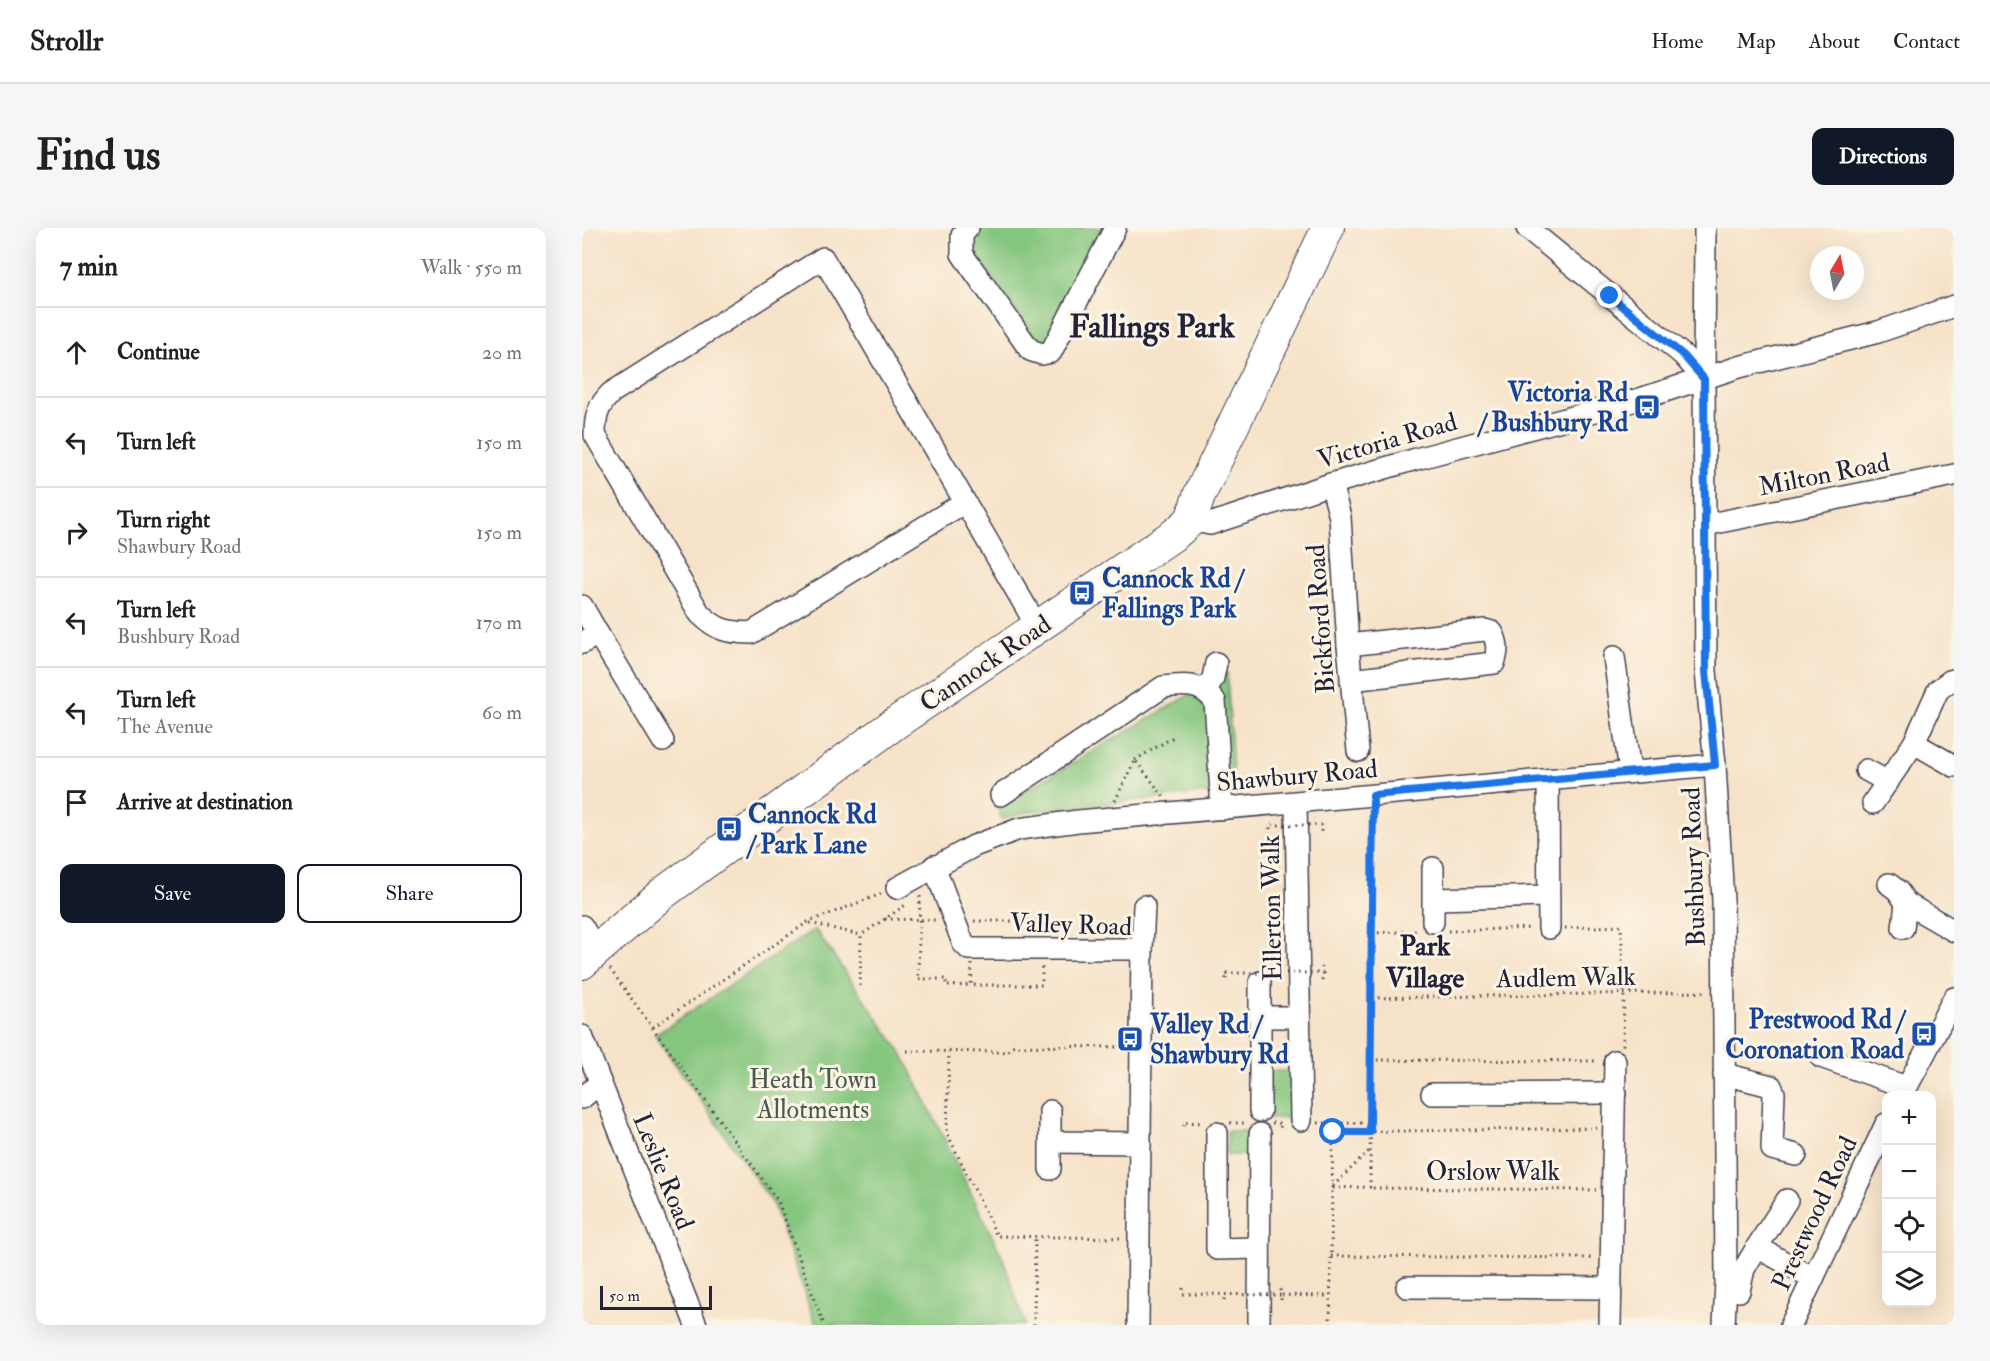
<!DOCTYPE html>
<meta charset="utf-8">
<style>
body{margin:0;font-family:"IM FELL Double Pica",serif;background:#f6f6f6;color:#202124}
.controls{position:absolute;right:18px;bottom:18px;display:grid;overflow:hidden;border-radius:12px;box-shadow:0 6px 24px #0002}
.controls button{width:54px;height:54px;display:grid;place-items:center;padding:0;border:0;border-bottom:2px solid #e0e0e0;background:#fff;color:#202124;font:30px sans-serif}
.compass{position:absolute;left:1228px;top:18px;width:54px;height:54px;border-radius:50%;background:#fff;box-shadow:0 6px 24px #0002;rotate:10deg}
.scale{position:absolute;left:18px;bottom:15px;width:112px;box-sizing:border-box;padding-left:6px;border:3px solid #22223b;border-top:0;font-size:16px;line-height:21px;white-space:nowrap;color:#22223b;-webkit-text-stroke:4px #fcf5e5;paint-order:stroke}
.stop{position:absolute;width:18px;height:18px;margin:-14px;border:4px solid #1a73e8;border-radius:50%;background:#fff}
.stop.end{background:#1a73e8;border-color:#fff;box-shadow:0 2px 6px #0008}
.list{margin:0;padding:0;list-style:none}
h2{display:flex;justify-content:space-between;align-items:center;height:78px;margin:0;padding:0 24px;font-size:26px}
h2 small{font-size:20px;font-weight:400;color:#757577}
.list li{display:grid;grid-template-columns:39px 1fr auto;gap:18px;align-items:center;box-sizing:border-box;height:90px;padding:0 24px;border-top:2px solid #e0e0e0}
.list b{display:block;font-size:22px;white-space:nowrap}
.list p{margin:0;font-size:20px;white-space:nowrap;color:#757577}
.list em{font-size:20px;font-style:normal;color:#757577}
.actions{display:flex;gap:12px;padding:18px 24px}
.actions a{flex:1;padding:14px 0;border:2px solid #111827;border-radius:12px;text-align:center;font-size:21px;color:#111827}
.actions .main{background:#111827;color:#fff}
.icon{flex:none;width:33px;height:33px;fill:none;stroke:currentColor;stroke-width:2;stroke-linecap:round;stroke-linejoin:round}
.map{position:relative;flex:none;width:1372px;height:1097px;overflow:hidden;border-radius:12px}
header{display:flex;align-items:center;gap:36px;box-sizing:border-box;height:84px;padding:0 30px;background:#fff;border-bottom:2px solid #e0e0e0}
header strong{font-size:28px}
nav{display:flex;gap:33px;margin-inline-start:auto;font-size:21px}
.intro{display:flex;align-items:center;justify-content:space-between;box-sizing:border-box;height:144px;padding:0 36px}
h1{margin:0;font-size:42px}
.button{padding:15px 27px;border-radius:12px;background:#111827;color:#fff;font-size:21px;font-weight:700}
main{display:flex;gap:36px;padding:0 36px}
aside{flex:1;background:#fff;border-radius:12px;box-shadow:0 6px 24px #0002}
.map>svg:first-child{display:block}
.green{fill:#85c67e;stroke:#54745c;stroke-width:1.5}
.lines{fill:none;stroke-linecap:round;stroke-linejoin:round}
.minor-casing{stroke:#423f50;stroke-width:24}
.highway-casing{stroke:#423f50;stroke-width:34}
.path{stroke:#423f50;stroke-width:3;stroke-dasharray:1.5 4.5;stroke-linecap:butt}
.minor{stroke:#fff;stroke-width:21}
.highway{stroke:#fff;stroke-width:32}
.path-bridge{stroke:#423f50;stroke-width:3;stroke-dasharray:1.5 4.5;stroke-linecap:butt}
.route{stroke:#1a73e8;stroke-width:8}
.labels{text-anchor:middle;stroke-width:6;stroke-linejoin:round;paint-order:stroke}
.transit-label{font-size:26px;font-weight:bold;fill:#164399;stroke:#fcf5e5;text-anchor:start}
.street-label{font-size:26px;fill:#22223b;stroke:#fcf5e5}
.park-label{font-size:26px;fill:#455b52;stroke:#fcf5e5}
.quarter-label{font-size:28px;font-weight:bold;fill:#22223b;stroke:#fcf5e5}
.district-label{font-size:32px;font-weight:bold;fill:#22223b;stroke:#fcf5e5}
</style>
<header>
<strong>Strollr</strong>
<nav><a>Home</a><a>Map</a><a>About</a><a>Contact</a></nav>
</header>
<div class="intro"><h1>Find us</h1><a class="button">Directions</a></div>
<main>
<aside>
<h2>7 min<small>Walk · 550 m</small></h2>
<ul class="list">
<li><svg class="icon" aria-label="ahead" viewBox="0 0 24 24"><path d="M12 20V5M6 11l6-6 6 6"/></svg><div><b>Continue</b></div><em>20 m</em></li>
<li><svg class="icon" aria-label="left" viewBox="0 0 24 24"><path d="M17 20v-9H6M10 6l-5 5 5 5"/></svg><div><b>Turn left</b></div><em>150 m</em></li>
<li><svg class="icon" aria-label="right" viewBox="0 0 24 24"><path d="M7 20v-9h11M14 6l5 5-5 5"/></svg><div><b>Turn right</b><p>Shawbury Road</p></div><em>150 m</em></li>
<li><svg class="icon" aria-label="left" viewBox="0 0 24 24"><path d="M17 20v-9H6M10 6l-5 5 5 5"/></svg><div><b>Turn left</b><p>Bushbury Road</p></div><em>170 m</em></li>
<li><svg class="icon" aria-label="left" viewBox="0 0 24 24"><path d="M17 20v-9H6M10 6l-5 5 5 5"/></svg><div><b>Turn left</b><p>The Avenue</p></div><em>60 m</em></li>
<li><svg class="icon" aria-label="arrive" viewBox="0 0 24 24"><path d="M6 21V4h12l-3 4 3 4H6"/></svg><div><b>Arrive at destination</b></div></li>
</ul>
<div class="actions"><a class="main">Save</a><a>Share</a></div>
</aside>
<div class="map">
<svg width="1372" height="1097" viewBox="0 0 1372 1097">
<rect width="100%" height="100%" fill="#fcf5e5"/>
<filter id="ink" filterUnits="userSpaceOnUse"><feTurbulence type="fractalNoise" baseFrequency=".0167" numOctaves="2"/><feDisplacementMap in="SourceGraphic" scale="12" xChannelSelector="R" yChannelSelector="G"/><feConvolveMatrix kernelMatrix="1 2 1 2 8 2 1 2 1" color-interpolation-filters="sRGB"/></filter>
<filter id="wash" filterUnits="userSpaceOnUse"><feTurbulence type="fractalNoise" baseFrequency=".008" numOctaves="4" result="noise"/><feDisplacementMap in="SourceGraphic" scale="24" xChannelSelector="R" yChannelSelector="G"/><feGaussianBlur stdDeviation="1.35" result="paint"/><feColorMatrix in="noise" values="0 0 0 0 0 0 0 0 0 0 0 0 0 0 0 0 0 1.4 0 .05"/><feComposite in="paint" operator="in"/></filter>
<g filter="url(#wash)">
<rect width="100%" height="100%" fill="#f6e2c8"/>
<g class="green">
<polygon points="396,0 520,0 467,113 457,114 451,108 388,18 388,10"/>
<polygon points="645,445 652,562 446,584 420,591 415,579"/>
<polygon points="233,701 321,827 421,1030 443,1097 234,1097 190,974 73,807"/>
<rect x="687" y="843" width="24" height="47"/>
<rect x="645" y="903" width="24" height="24"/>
</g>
</g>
<g filter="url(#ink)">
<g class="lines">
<defs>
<g id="minor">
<polyline points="386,0 380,7 380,26 448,122 460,126 469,124 533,0"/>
<polyline points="945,0 1101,127 1122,151"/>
<polyline points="1123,0 1122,151 1124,443 1133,537 1141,673 1144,1053 1142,1097"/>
<polyline points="749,256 758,289 766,417 776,523"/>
<path d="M383,274L169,405C145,404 136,403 118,386L13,207C13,188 16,178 29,165L241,30C313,153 385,277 456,400"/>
<polyline points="609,292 628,296 749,256 834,231 1058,171 1157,139 1296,104 1372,78"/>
<polyline points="1123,297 1372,247"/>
<polyline points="0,378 16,406 0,415"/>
<polyline points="16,406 81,513"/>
<path d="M766,417L903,402L910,404C916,414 916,425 912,435L769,452"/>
<polyline points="1032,429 1048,544"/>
<polyline points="624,462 631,450 634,435"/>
<polyline points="1332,515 1372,538"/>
<polyline points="1284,542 1306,554"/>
<polyline points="966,552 967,700"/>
<path d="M419,567L581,459C603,456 619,455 633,473L640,581"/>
<polyline points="714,575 719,892"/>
<polyline points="1291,575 1332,515 1356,462 1368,453 1372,452"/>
<polyline points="352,638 381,715 387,721 560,721 556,1097"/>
<polyline points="1307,656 1316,663 1324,675 1372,703"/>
<polyline points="315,660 392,618 437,601 496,593 1133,537"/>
<polyline points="852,671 966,668"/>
<polyline points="851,694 851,640"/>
<polyline points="0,698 14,722"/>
<polyline points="1321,700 1324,675"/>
<polyline points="560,721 562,678"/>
<polyline points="678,789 717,789"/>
<polyline points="0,808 114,1097"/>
<polyline points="1239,829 1324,859"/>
<polyline points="1142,846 1189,858 1192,865 1190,921 1214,927"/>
<polyline points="850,866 1033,865"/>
<polyline points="1320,868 1372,770"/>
<polyline points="0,870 18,855"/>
<polyline points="468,883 468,941"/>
<polyline points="678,883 678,754"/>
<polyline points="635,905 635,1021 677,1020"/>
<polyline points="469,914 558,915"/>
<polyline points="1205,972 1175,1019 1231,1050"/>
<polyline points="825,1059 1029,1060"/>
<polyline points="1157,1063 1162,1041 1175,1019"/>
<polyline points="677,1097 678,906"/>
<polyline points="1028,1097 1033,833"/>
<polyline points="1209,1097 1304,896"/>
</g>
<polyline id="highway" points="0,735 80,666 312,496 593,306 609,292 617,268 746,0"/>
</defs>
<use href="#minor" class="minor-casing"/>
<use href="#highway" class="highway-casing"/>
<g class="path">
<polyline points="553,532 593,508"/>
<polyline points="533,573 553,532 582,569"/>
<polyline points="338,668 336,751 364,751 364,758 389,757"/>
<polyline points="303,691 355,692"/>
<polyline points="392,693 461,693 460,705"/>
<polyline points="228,695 279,707"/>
<polyline points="983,700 1039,698 1042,765 1041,819"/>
<polyline points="866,703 949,700"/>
<polyline points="790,705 836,703"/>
<polyline points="390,736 389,757 460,757 460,738"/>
<polyline points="28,741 196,973 242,1097"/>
<polyline points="740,752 741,745"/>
<polyline points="278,758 279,707 325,676"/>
<polyline points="790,770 1124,764"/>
<polyline points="71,799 226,694 299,666"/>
<polyline points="325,823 425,824 431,818 543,819"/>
<polyline points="367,823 365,905 415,1008 540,1010"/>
<polyline points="789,832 1016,833"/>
<polyline points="648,895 665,895"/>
<polyline points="690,895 699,895 698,900"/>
<polyline points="736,895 789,895"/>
<polyline points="602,898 602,894 621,895"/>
<polyline points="751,958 787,923"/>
<polyline points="750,960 751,904 1015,900"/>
<polyline points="791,960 1014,962"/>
<polyline points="749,1028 1011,1030"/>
<polyline points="642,1072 643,1067"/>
<polyline points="699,1072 699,1067 748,1068"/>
<polyline points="452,1097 453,1008"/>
<polyline points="748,1097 750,960 788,959 790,584"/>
</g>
<use href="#minor" class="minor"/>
<use href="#highway" class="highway"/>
<g class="path-bridge">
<polyline points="688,601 688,597 739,597 739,604"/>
<polyline points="644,751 644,745 741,745 740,739"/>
<polyline points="601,1060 601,1066 699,1067 698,1061"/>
</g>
</g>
</g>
<g class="lines" filter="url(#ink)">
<polyline class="route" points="751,904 788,904 791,567 1133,537 1124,443 1122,151 1101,127 1028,68"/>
</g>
<defs>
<symbol id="bus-square" viewBox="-11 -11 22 22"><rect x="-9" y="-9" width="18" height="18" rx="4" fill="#1a4fb4" stroke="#fcf5e5"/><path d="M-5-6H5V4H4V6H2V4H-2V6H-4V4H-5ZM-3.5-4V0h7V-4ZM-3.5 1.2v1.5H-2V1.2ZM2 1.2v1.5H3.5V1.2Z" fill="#fff"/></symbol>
</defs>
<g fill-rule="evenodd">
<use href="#bus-square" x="1050" y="164" width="30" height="30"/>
<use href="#bus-square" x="485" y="350" width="30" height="30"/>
<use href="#bus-square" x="132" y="586" width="30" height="30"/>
<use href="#bus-square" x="1327" y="791" width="30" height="30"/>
<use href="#bus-square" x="533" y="796" width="30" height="30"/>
</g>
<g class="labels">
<g class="transit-label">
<text x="1046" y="173" text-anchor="end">Victoria Rd<tspan x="1046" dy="30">/ Bushbury Rd</tspan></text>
<text x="520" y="359">Cannock Rd /<tspan x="520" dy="30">Fallings Park</tspan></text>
<text x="166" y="595">Cannock Rd<tspan x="166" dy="30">/ Park Lane</tspan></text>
<text x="1322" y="800" text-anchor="end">Prestwood Rd /<tspan x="1322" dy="30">Coronation Road</tspan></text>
<text x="568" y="805">Valley Rd /<tspan x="568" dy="30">Shawbury Rd</tspan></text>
</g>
<g class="street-label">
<text transform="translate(805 212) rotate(-16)" y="9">Victoria Road</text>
<text transform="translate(1242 246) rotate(-11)" y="9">Milton Road</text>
<text transform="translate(738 391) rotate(-94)" y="9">Bickford Road</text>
<text transform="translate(403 435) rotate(-34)" y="9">Cannock Road</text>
<text transform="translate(715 547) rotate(-5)" y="9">Shawbury Road</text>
<text transform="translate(1111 639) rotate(-92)" y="9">Bushbury Road</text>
<text transform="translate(689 680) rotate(-91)" y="9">Ellerton Walk</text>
<text transform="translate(489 696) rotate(2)" y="9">Valley Road</text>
<text transform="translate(984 749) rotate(-1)" y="9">Audlem Walk</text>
<text transform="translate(82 943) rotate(68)" y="9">Leslie Road</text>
<text x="911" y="952">Orslow Walk</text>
<text transform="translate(1232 985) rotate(-65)" y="9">Prestwood Road</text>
</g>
<g class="park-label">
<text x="231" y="860">Heath Town<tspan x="231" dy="30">Allotments</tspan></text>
</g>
<g class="quarter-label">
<text x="843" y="727">Park<tspan x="843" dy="32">Village</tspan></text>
</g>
<g class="district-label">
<text x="570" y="109">Fallings Park</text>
</g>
</g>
</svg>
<div class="controls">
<button>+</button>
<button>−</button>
<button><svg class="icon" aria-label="locate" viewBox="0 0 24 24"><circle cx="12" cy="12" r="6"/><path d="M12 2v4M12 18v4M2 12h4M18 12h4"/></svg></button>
<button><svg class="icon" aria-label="layers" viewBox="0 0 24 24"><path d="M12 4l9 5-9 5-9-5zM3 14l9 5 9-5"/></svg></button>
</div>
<svg class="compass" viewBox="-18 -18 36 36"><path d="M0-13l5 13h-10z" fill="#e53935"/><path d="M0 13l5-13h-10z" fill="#757577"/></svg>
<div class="scale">50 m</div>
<div class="stop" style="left:751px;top:904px"></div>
<div class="stop end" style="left:1028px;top:68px"></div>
</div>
</main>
